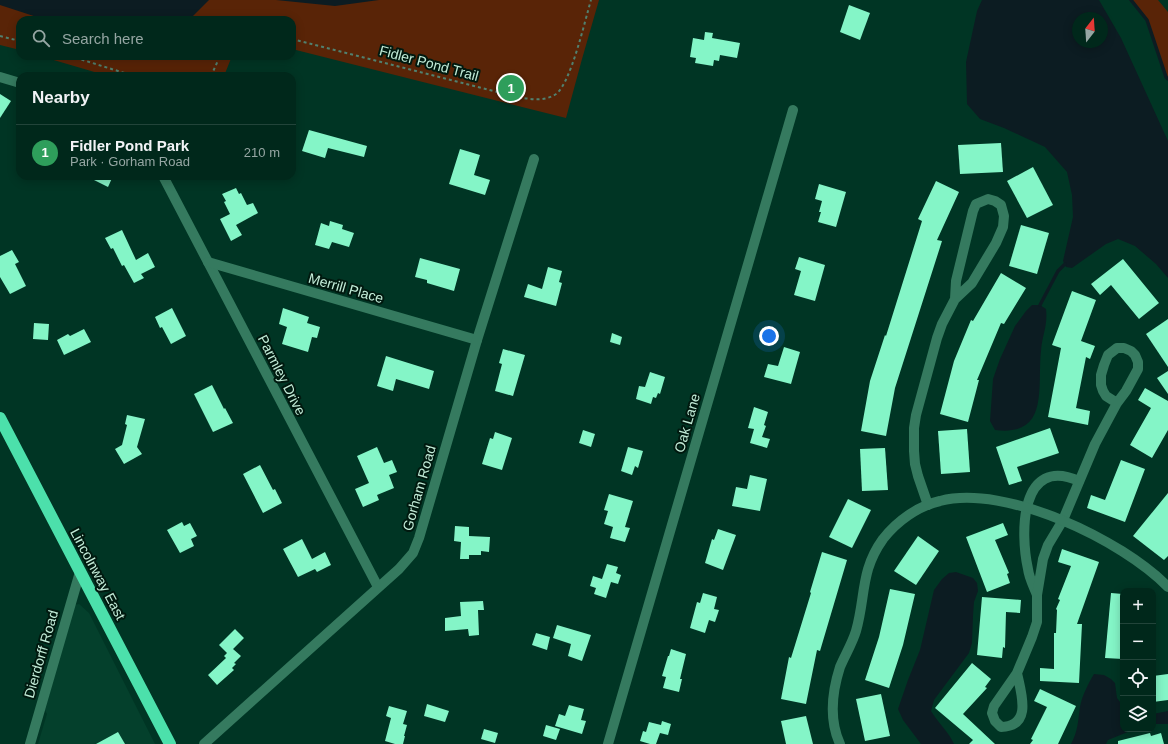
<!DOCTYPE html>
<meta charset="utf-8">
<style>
body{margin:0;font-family:Arial,sans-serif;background:#0a3024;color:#f1f3f6}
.controls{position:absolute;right:12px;bottom:12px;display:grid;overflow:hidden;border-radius:8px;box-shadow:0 2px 10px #0003}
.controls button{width:36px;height:36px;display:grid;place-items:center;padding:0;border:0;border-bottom:1px solid #22443a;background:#00281b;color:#f1f3f6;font:20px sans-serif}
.compass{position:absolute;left:1072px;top:12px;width:36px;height:36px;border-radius:50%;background:#00281b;box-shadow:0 2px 10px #0003;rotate:17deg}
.you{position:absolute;left:769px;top:336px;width:14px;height:14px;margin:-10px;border:3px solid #fff;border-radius:50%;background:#1a73e8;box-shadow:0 0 0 6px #1a73e833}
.badge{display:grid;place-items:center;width:26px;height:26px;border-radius:50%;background:#bca0f2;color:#fff;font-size:13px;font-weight:700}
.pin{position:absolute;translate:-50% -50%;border:2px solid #fff;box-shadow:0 1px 4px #0006}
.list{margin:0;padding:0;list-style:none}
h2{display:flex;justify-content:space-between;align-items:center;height:52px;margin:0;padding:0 16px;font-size:17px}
h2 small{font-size:13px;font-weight:400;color:#95a6a3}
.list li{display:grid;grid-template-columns:26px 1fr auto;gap:12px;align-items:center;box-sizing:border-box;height:56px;padding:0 16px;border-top:1px solid #22443a}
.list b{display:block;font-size:15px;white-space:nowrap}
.list p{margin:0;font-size:13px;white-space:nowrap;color:#95a6a3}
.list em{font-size:13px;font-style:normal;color:#95a6a3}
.icon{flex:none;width:22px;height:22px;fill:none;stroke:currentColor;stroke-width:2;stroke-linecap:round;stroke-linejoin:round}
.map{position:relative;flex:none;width:1168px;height:744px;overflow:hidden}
.search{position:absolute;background:#00281b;box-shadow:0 2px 10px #0003;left:16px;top:16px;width:280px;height:44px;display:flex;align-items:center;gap:10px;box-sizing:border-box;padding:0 14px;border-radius:12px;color:#95a6a3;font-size:15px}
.panel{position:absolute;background:#00281b;box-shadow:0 2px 10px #0003;left:16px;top:72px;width:280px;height:108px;border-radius:12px}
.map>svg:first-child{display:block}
.built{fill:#04402c}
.green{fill:#592407}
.water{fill:#0c1c22;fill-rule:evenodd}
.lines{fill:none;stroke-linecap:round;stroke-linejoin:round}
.stream{stroke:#0c1c22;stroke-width:3.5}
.building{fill:#84f5c7}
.path{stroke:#51816f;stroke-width:2;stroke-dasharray:3 3;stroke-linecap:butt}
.minor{stroke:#357a5f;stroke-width:10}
.highway{stroke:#4ce0ab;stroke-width:12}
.labels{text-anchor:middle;stroke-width:4;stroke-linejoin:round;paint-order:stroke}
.street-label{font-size:14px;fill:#c2ecd8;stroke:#00190f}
</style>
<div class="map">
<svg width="1168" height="744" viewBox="0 0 1168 744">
<rect width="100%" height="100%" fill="#003524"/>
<polygon class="built" points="79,604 89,613 155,744 38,744 47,714 45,710 74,605"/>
<g class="green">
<polygon points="0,0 599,0 582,59 566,118 292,49 292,20 20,20 20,50 0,45"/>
<polygon points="1131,0 1158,0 1168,12 1168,79 1166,77 1147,20"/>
<polygon points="40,56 232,56 224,76 108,76"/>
</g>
<g class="water">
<polygon points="0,0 209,0 189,20 46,20 0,5"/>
<polygon points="276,0 379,0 335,6"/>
<path d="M982,0H1099L1121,38L1168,141V278L1156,264L1135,246L1118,239L1106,244L1072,268L1066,267L1063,261L1073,217L1072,195L1067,172L1045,147L1004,128L980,119L967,104L966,62L977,11ZM1078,18H1102V42H1078Z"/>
<path d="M1032,305H1040L1046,309C1048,326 1042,335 1041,351C1037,387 1050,437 995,430L990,421L993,379L1000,359L1015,326L1026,311Z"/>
<path d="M956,572L973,578L977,583L978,591L974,602L973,616L972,643L969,653L934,700L931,711C938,723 949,732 954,744H921L903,720L898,709L908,680L920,650L934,590L942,579L949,573Z"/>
<path d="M1094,674L1104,675L1111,679L1115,683L1117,698L1123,706V729H1135L1108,740L1106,744H1071C1078,731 1078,721 1080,707C1082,696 1088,684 1094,674Z"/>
<polygon points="1168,711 1168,724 1153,724 1153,714"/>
</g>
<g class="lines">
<g class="stream">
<polyline points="1131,0 1147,20 1166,77 1168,79"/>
<polyline points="1040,305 1058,271 1065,264"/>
</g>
</g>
<g class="building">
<polygon points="849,5 870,13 860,40 840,32"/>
<polygon points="705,32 713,33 712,38 740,43 737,58 720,55 719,61 714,60 713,66 695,63 696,58 690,57 693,38 704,40"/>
<polygon points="0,94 11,101 0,118"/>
<polygon points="309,130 367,146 364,157 328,148 325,158 302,151"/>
<polygon points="1001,143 1003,172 960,174 958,145"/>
<polygon points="460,149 480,155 474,175 490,180 485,195 449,184"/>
<polygon points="1033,167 1053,205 1027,218 1007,181"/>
<polygon points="86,176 113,176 108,187"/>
<polygon points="936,181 959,192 937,240 942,241 895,388 886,436 861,431 870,381 885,335 886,336 922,221 918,219"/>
<polygon points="819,184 846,192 836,227 818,222 821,212 819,212 822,201 815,199"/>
<polygon points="236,188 239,194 241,193 247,205 253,203 258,213 236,225 242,235 231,241 220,219 230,214 224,202 226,201 222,194"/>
<polygon points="330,221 343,225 342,229 354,233 349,247 332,242 329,249 315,245 321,223 329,226"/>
<polygon points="1021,225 1049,233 1037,274 1009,266"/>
<polygon points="122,230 136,260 148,253 155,267 141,274 144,278 134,283 124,265 122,266 113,248 111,249 105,238"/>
<polygon points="12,250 19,262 15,264 26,286 10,294 0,277 0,256"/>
<polygon points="799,257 825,265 815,301 794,295 801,271 795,269"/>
<polygon points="420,258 460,269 454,291 427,283 427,280 415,277"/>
<polygon points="1123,259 1159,303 1139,319 1111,285 1100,295 1091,284"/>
<polygon points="548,267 562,271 559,282 562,283 556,306 524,297 528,284 542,289"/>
<polygon points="1001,273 1026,288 1004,324 1001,323 977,380 979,380 968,422 940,414 954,361 971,320 973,321"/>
<polygon points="1072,291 1096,300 1081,341 1095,346 1090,359 1086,357 1076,408 1090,411 1088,425 1048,417 1061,348 1052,345"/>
<polygon points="172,308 186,336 171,344 162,327 160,328 155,317"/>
<polygon points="283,308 309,317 307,323 320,327 317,338 312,337 308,352 282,344 287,327 279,324"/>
<polygon points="1168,319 1168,367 1146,334"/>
<polygon points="34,323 49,324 48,340 33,339"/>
<polygon points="84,329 91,342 64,355 57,340 68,334 70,336"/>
<polygon points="612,333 622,337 620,345 610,342"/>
<polygon points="784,347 800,352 791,384 764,377 768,364 778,366"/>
<polygon points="503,349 525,355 513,396 495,391 502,364 499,363"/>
<polygon points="386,356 434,371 429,389 396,379 393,391 377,386"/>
<polygon points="1168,371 1168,394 1157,378"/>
<polygon points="650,372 665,377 660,394 658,393 656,398 653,397 651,404 636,399 639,386 645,387"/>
<polygon points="212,385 224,409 225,408 233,423 213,432 194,394"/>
<polygon points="1145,388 1168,401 1168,430 1152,458 1130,445 1151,408 1138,400"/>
<polygon points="754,407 768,412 764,425 766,426 762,437 770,439 767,448 750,443 754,429 748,428"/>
<polygon points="127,415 145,419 137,447 142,454 124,464 115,449 122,445 127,425 125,424"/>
<polygon points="1050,428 1059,453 1017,467 1022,481 1009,485 996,447"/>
<polygon points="967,429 970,472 941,474 938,431"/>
<polygon points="583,430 595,434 591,447 579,443"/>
<polygon points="495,432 512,438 502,470 482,464 490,438 493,439"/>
<polygon points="377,447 384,463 392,460 397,472 389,475 394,488 377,495 379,500 363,507 355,489 369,483 357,456"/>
<polygon points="628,447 643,451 638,468 635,466 632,475 621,471"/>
<polygon points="885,448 888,490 862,491 860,449"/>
<polygon points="1121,460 1145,469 1125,522 1087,508 1091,495 1105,500"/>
<polygon points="260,465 273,490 275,489 282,503 263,513 243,474"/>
<polygon points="750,475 767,479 760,511 732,506 736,487 747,489"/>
<polygon points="1168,493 1168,556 1164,560 1133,536"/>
<polygon points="609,494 633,501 625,527 630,528 625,542 610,538 613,527 604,524 608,511 604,510"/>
<polygon points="848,499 871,510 852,548 829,537"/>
<polygon points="182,522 184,526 190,523 197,536 191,539 194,546 180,553 167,530"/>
<polygon points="1003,523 1008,535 995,540 1009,573 1007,574 1010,583 987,592 966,537"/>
<polygon points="455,526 469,527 469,536 490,537 489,552 481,551 481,555 469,555 469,559 460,559 461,542 454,541"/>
<polygon points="718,529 736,535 723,570 705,563 712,539 714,540"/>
<polygon points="918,536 939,551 916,585 894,571"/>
<polygon points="302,539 312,559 325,552 331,565 317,572 315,569 298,577 283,549"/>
<polygon points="1062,549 1099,562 1077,624 1082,624 1079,683 1040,681 1040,668 1054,669 1054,633 1056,633 1057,610 1056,609 1060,600 1058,599 1071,566 1058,562"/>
<polygon points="822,552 847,560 820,651 817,650 806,704 781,699 789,657 791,658 811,593 810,592"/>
<polygon points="607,564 618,567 616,573 621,575 618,584 611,582 606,598 594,594 596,588 590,586 593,576 602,579"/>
<polygon points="890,589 915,594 903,645 889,688 865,680 879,637"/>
<polygon points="703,593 717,597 714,609 719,610 715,622 709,620 705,633 690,628 697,602 700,603"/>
<polygon points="1111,593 1123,594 1123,659 1105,658"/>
<polygon points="982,597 1021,600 1020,613 1006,612 1005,648 1003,647 1002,658 977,655"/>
<polygon points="483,601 484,610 478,610 479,635 469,636 468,629 445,631 445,618 461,616 460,602"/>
<polygon points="557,625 591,635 582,661 568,656 571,644 553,638"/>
<polygon points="235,629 244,638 233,649 241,656 234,663 236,664 232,668 234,670 217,685 208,675 226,658 224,656 227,653 219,645"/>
<polygon points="536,633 550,637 547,650 532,645"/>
<polygon points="671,649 686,654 680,679 682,679 679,692 663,688 666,677 662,676 668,656 669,656"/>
<polygon points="972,663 991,679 985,687 987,688 963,714 995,744 969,744 973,740 935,708"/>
<polygon points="1168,674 1168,700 1153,702 1153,676"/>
<polygon points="1040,689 1076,706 1058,744 1030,744 1033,740 1031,739 1047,707 1034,701"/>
<polygon points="881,694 890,736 865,741 856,699"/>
<polygon points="427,704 449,711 445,722 424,716"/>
<polygon points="569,705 584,709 581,720 586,721 582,734 555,726 559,714 565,716"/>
<polygon points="389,706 407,711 403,724 407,725 404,736 405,736 403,744 395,744 385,741 391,718 386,716"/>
<polygon points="806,716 813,744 786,744 781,721"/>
<polygon points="662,721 671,724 668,735 660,733 656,744 650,744 640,741 643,731 646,732 649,722 661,725"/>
<polygon points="546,725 560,729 556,740 543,736"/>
<polygon points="484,729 498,733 495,743 481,739"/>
<polygon points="118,732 125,744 96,744"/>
<polygon points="1150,733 1151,736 1161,733 1164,744 1118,744 1118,741"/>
</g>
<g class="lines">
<g class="path">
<polyline points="0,36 20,41"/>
<path d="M292,39L517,97C530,99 544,102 556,94C571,83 585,20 591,0"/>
<polyline points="70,56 134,76"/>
<polyline points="211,76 220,56"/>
</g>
<g class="minor">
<polyline points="0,77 20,83"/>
<polyline points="163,176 378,587"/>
<polyline points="208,262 477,340"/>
<polyline points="928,505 918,476 915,464 914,451 914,428 916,415 937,338 942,324 955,299 972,283 996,243 1003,227 1004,216 1001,205 995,201 988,199 976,204 973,211 956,281 955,299"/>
<path d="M1037,595C1034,587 1029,578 1028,569C1020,533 1020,455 1079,481"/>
<path d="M1017,673C1021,693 1033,726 1001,727L995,721L992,713L994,706L1017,673L1032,637L1037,622V595L1043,559L1048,545L1063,520L1095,444L1117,403L1126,391L1138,369V362L1135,355L1131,351L1124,348H1117L1108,355L1104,365L1101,375V385L1103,391L1106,396L1117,403"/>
<polyline points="30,744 80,572"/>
<polyline points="204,744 399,569 413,553 419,538 477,340 534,159"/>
<polyline points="608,744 793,110"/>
<path d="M840,744C829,720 832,692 840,667C845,655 852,644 856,631C866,596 860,571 883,539C897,521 918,506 940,501C1006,484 1122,540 1168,587"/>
</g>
<polyline class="highway" points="0,418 170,744"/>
</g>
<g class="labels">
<g class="street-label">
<text transform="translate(429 63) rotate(15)" y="5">Fidler Pond Trail</text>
<text transform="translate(346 288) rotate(16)" y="5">Merrill Place</text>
<text transform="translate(282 375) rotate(63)" y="5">Parmley Drive</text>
<text transform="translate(687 423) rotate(-74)" y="5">Oak Lane</text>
<text transform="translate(419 488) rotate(-74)" y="5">Gorham Road</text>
<text transform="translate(98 574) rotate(62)" y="5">Lincolnway East</text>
<text transform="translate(41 654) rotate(-74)" y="5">Dierdorff Road</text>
</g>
</g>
</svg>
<div class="controls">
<button>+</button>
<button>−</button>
<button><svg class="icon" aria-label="locate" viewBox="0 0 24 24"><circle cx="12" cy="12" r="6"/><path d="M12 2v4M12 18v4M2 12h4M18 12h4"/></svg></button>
<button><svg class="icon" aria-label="layers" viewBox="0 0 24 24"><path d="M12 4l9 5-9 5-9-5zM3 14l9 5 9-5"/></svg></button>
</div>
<svg class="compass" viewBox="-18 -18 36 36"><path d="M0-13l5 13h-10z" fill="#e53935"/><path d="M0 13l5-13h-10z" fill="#95a6a3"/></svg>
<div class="you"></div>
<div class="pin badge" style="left:511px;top:88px;background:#2e9e5b">1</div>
<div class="search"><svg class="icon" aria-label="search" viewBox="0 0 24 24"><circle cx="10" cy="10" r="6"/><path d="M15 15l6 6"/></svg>Search here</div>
<section class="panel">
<h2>Nearby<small></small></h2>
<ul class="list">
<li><span class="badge" style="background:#2e9e5b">1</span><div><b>Fidler Pond Park</b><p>Park · Gorham Road</p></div><em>210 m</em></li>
</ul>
</section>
</div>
